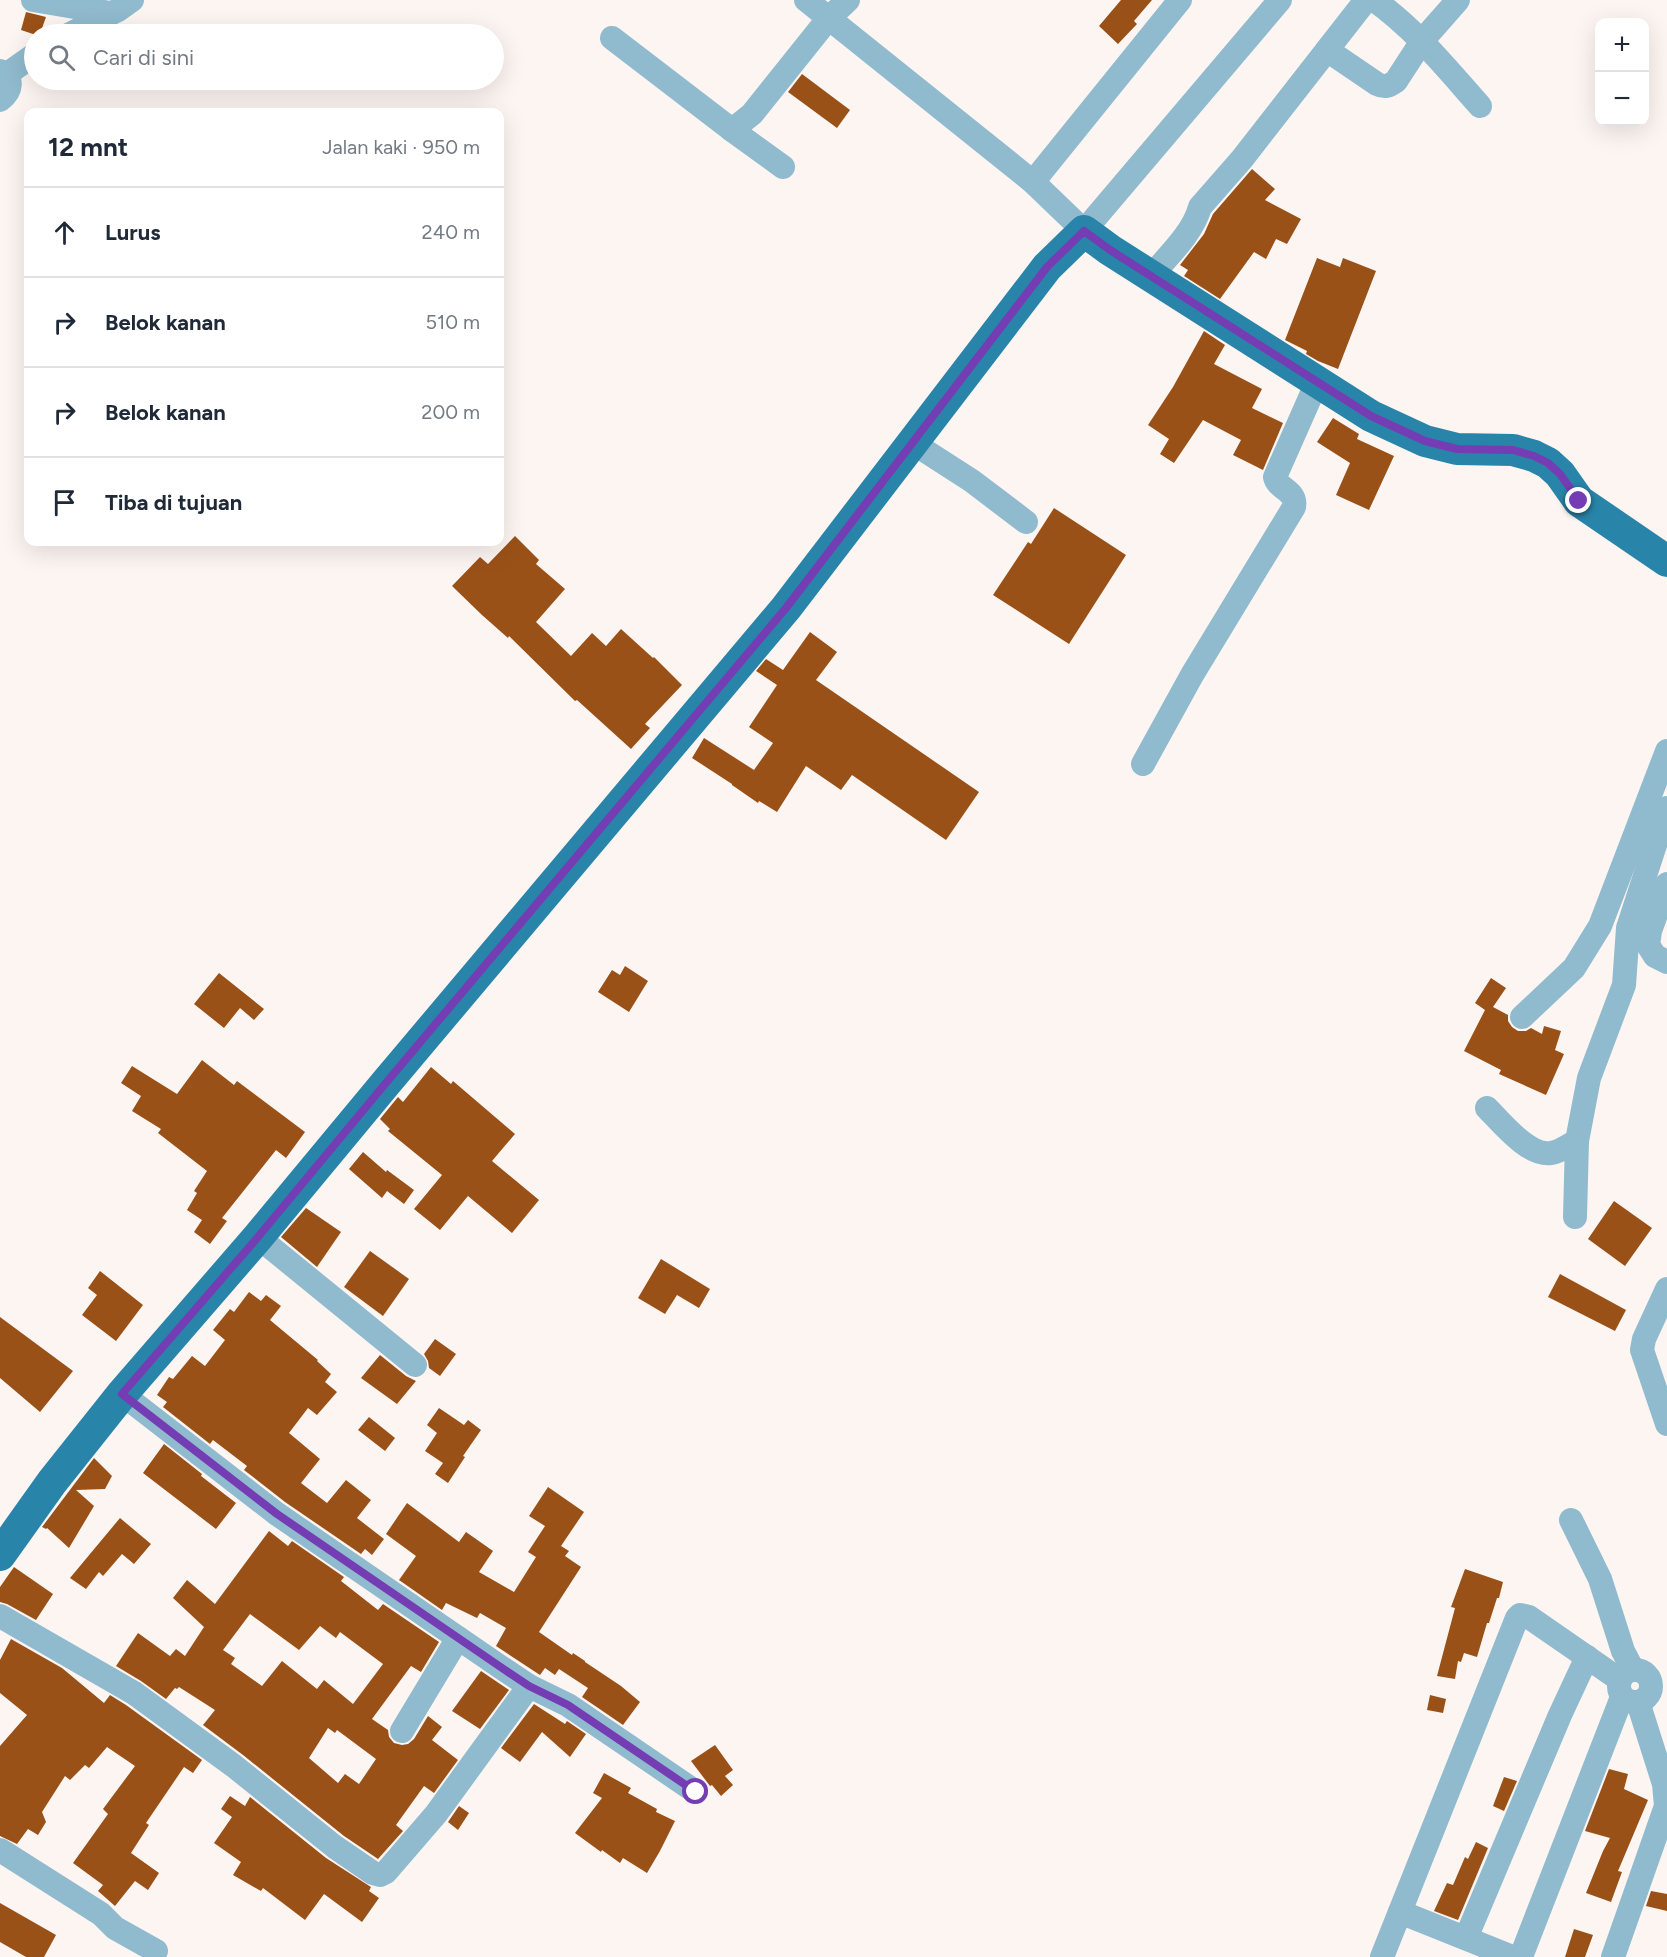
<!DOCTYPE html>
<html lang="id">
<meta charset="utf-8">
<style>
body{margin:0;font-family:Figtree,sans-serif;background:#f6f6f7;color:#1f2937}
.controls{position:absolute;right:18px;top:18px;display:grid;overflow:hidden;border-radius:12px;box-shadow:0 6px 24px #0002}
.controls button{width:54px;height:54px;display:grid;place-items:center;padding:0;border:0;border-bottom:2px solid #e0e1e3;background:#fff;color:#1f2937;font:30px sans-serif}
.stop{position:absolute;width:18px;height:18px;margin:-14px;border:4px solid #753db4;border-radius:50%;background:#fff}
.stop.end{background:#753db4;border-color:#fff;box-shadow:0 2px 6px #0008}
.list{margin:0;padding:0;list-style:none}
h2{display:flex;justify-content:space-between;align-items:center;height:78px;margin:0;padding:0 24px;font-size:26px}
h2 small{font-size:20px;font-weight:400;color:#747a83}
.list li{display:grid;grid-template-columns:39px 1fr auto;gap:18px;align-items:center;box-sizing:border-box;height:90px;padding:0 24px;border-top:2px solid #e0e1e3}
.list b{display:block;font-size:22px;white-space:nowrap}
.list em{font-size:20px;font-style:normal;color:#747a83}
.icon{flex:none;width:33px;height:33px;fill:none;stroke:currentColor;stroke-width:2;stroke-linecap:round;stroke-linejoin:round}
.map{position:relative;flex:none;width:1667px;height:1957px;overflow:hidden}
.search{position:absolute;background:#fff;box-shadow:0 6px 24px #0002;left:24px;top:24px;width:480px;height:66px;display:flex;align-items:center;gap:15px;box-sizing:border-box;padding:0 21px;border-radius:33px;color:#747a83;font-size:22px}
.panel{position:absolute;background:#fff;box-shadow:0 6px 24px #0002;left:24px;top:108px;width:480px;height:438px;border-radius:12px}
.map>svg:first-child{display:block}
.building{fill:#9a5118;fill-rule:evenodd}
.lines{fill:none;stroke-linecap:round;stroke-linejoin:round}
.minor{stroke:#90bace;stroke-width:24}
.major{stroke:#2984a9;stroke-width:32}
.route{stroke:#753db4;stroke-width:8}
</style>
<div class="map">
<svg width="1667" height="1957" viewBox="0 0 1667 1957">
<rect width="100%" height="100%" fill="#fcf5f2"/>
<g class="building">
<polygon points="1121,0 1152,0 1134,21 1137,24 1118,44 1099,26"/>
<polygon points="26,12 46,17 40,34 33,34 21,30"/>
<polygon points="802,74 850,110 837,128 788,92"/>
<polygon points="1252,169 1275,189 1265,200 1301,219 1287,244 1276,239 1266,259 1254,252 1220,299 1184,276 1188,270 1180,265 1204,234 1213,214"/>
<polygon points="1317,258 1340,267 1343,258 1376,271 1338,369 1318,361 1306,354 1307,351 1285,340"/>
<polygon points="1204,331 1225,345 1214,364 1262,389 1252,408 1283,423 1263,470 1233,455 1241,440 1203,420 1174,463 1160,454 1169,439 1148,425 1173,387"/>
<polygon points="1333,418 1359,434 1357,439 1394,456 1369,510 1336,495 1350,463 1317,442"/>
<polygon points="1054,508 1126,555 1069,644 993,595 1028,542 1031,544"/>
<polygon points="515,536 539,560 536,564 565,589 536,622 571,656 592,633 606,646 621,629 653,658 654,657 682,685 645,724 650,728 631,749 577,700 575,701 509,636 508,638 482,615 452,586 480,557 488,564"/>
<polygon points="810,632 837,652 816,680 979,792 946,840 852,775 841,790 806,766 777,812 759,801 758,803 732,785 732,784 692,758 704,738 754,770 773,743 749,727 777,685 756,671 766,659 783,670"/>
<polygon points="625,966 648,981 629,1012 598,992 612,970 620,975"/>
<polygon points="219,973 264,1009 254,1020 240,1008 224,1028 194,1004"/>
<polygon points="1491,978 1506,988 1493,1007 1508,1015 1508,1021 1512,1027 1518,1031 1526,1031 1531,1028 1542,1034 1544,1026 1561,1031 1555,1050 1564,1054 1546,1095 1499,1074 1501,1070 1464,1051 1485,1010 1475,1003"/>
<polygon points="202,1060 234,1085 237,1081 305,1132 286,1158 276,1150 222,1218 227,1221 210,1244 194,1232 202,1220 187,1210 197,1193 194,1191 207,1171 158,1133 161,1129 132,1111 141,1096 121,1083 132,1066 177,1094"/>
<polygon points="431,1067 451,1084 453,1081 515,1134 492,1161 539,1200 512,1233 468,1196 440,1230 414,1209 442,1175 388,1131 390,1129 380,1119 398,1097 403,1102"/>
<polygon points="363,1152 386,1172 387,1170 414,1190 404,1204 387,1191 382,1198 349,1169"/>
<polygon points="1614,1201 1652,1228 1625,1266 1588,1239"/>
<polygon points="306,1208 341,1232 317,1267 281,1237"/>
<polygon points="370,1251 409,1279 383,1316 344,1287"/>
<polygon points="661,1259 710,1289 699,1308 677,1295 665,1314 638,1298"/>
<polygon points="100,1271 143,1305 116,1341 82,1315 97,1295 88,1288"/>
<polygon points="1560,1274 1626,1310 1615,1331 1548,1297"/>
<polygon points="249,1292 261,1301 266,1295 281,1306 270,1320 318,1360 317,1361 331,1374 325,1382 337,1392 317,1415 308,1408 289,1433 320,1459 301,1483 327,1503 346,1480 371,1500 357,1518 384,1539 372,1555 365,1549 361,1554 285,1502 244,1470 247,1466 213,1440 210,1444 163,1407 167,1402 157,1395 169,1377 173,1379 192,1356 205,1366 225,1340 213,1330 230,1309 234,1312"/>
<polygon points="0,1317 73,1371 40,1412 0,1378"/>
<polygon points="435,1339 456,1354 440,1376 429,1368 428,1361 424,1354"/>
<polygon points="380,1355 406,1376 416,1381 397,1404 361,1378"/>
<polygon points="439,1408 464,1425 468,1420 481,1430 463,1456 465,1457 448,1483 435,1474 443,1463 425,1451 437,1433 427,1425"/>
<polygon points="369,1417 395,1438 385,1451 358,1430"/>
<polygon points="164,1444 202,1474 201,1476 236,1503 216,1529 143,1473"/>
<polygon points="94,1458 112,1476 105,1489 76,1490 94,1506 69,1548 47,1528 46,1529 42,1527"/>
<polygon points="548,1487 584,1512 561,1546 569,1551 565,1556 581,1567 539,1632 572,1655 573,1653 585,1661 585,1662 621,1686 640,1702 623,1725 582,1697 588,1688 559,1669 555,1675 545,1668 540,1675 496,1646 506,1628 480,1613 477,1618 446,1603 442,1610 399,1580 416,1556 386,1534 407,1503 459,1542 466,1532 493,1551 479,1572 514,1592 536,1557 528,1552 545,1526 529,1516"/>
<polygon points="120,1518 151,1544 134,1564 122,1554 103,1576 99,1572 86,1589 70,1578"/>
<path d="M269,1531L288,1546L292,1541L344,1577L341,1581L378,1610L383,1604L439,1642L421,1672L411,1666L372,1719L388,1730L389,1737L394,1743L402,1745L408,1744L414,1739L428,1716L442,1727L432,1740L458,1760L434,1793L424,1786L396,1825L403,1831L378,1859L344,1836L243,1755L203,1725L215,1710L179,1687L177,1689L175,1688L166,1699L141,1681L116,1666L138,1633L170,1656L176,1649L185,1656L204,1627L173,1598L187,1580L215,1604ZM250,1614L299,1650L320,1626L336,1638L340,1632L383,1664L353,1704L324,1680L317,1689L282,1661L262,1686L231,1664L235,1658L223,1650ZM328,1728L335,1733L337,1730L376,1759L359,1784L345,1774L338,1783L309,1758Z"/>
<polygon points="14,1567 53,1594 36,1620 7,1604 0,1602 0,1587"/>
<polygon points="1465,1569 1503,1582 1499,1598 1497,1598 1489,1623 1487,1623 1477,1657 1464,1653 1461,1662 1458,1661 1455,1679 1437,1676 1455,1608 1451,1607"/>
<polygon points="11,1639 62,1668 104,1703 110,1695 126,1705 202,1760 193,1773 184,1767 146,1823 149,1825 131,1853 159,1873 148,1890 135,1881 115,1906 98,1891 103,1885 73,1863 108,1814 103,1809 135,1766 107,1747 89,1768 85,1765 70,1780 65,1776 42,1812 46,1822 38,1835 28,1829 17,1844 0,1836 0,1746 27,1715 0,1693 0,1660"/>
<polygon points="481,1671 509,1690 480,1729 452,1711"/>
<polygon points="1430,1695 1446,1699 1443,1713 1427,1710"/>
<polygon points="534,1704 565,1724 567,1721 586,1734 570,1757 542,1732 520,1762 501,1748"/>
<polygon points="715,1745 733,1770 725,1776 733,1785 721,1796 712,1785 710,1786 691,1761"/>
<polygon points="1609,1769 1628,1774 1624,1789 1648,1800 1618,1871 1622,1872 1611,1902 1586,1893 1603,1851 1610,1838 1585,1831"/>
<polygon points="604,1773 631,1788 628,1793 657,1809 656,1812 675,1821 660,1851 647,1873 623,1858 620,1863 602,1850 601,1852 575,1833 602,1798 593,1793"/>
<polygon points="1504,1777 1517,1781 1504,1811 1493,1806"/>
<polygon points="230,1796 245,1806 250,1797 326,1858 371,1887 369,1891 379,1898 362,1922 324,1894 305,1920 263,1888 261,1891 233,1875 241,1862 214,1843 232,1817 221,1809"/>
<polygon points="459,1806 469,1813 458,1830 448,1822"/>
<polygon points="1476,1842 1488,1848 1458,1920 1434,1911 1447,1883 1453,1885 1465,1857 1468,1859"/>
<polygon points="1651,1891 1667,1894 1667,1911 1646,1906"/>
<polygon points="0,1903 56,1935 44,1957 26,1957 0,1942"/>
<polygon points="1574,1929 1593,1935 1585,1957 1565,1957"/>
</g>
<g class="lines">
<g class="minor">
<polyline points="33,0 110,13"/>
<polyline points="806,0 1033,182 1084,231 1280,0"/>
<path d="M1374,0C1415,29 1447,69 1480,106"/>
<polyline points="70,34 118,10 132,0"/>
<polyline points="612,38 732,130 752,114 828,19 848,0"/>
<path d="M1327,50L1377,84C1385,88 1389,86 1396,81L1422,41L1458,0"/>
<path d="M0,71C14,78 12,91 0,100"/>
<polyline points="7,74 34,55"/>
<polyline points="732,130 783,167"/>
<polyline points="1033,182 1180,0"/>
<path d="M1151,276C1168,256 1193,233 1200,207L1242,159L1366,0"/>
<polyline points="913,443 972,481 1026,522"/>
<path d="M1143,764L1192,675L1294,507C1297,490 1278,490 1275,477L1317,382"/>
<polyline points="1667,884 1650,931 1648,945 1655,956 1667,962"/>
<polyline points="1522,1017 1574,968 1600,926 1667,751"/>
<path d="M1487,1108C1501,1122 1529,1157 1551,1153C1560,1152 1569,1145 1577,1141"/>
<polyline points="1575,1217 1577,1141 1589,1078 1624,985 1628,928 1667,808"/>
<polyline points="258,1237 415,1365"/>
<polyline points="1667,1289 1644,1339 1642,1350 1667,1424"/>
<polyline points="122,1394 277,1514 505,1670 529,1686 568,1705 696,1792"/>
<polyline points="1571,1520 1600,1579 1623,1651 1633,1670"/>
<polyline points="0,1616 134,1693 234,1766 335,1847 373,1873 380,1875 386,1872 436,1814 529,1686"/>
<circle cx="1635" cy="1686" r="16"/>
<polyline points="402,1731 458,1638"/>
<polyline points="0,1850 101,1914 115,1928 156,1951"/>
<polyline points="1400,1912 1512,1957"/>
<polyline points="1466,1938 1560,1715 1587,1657"/>
<polyline points="1382,1957 1517,1618 1520,1615 1529,1617 1620,1680"/>
<polyline points="1518,1957 1522,1954 1622,1697"/>
<polyline points="1613,1957 1666,1806 1664,1784 1638,1702"/>
</g>
<polyline class="major" points="0,1555 52,1482 122,1394 258,1237 385,1084 786,608 1047,267 1084,231 1110,250 1371,416 1425,441 1457,449 1513,450 1534,456 1548,463 1560,474 1579,501 1667,561"/>
</g>
<g class="lines">
<polyline class="route" points="696,1792 568,1705 529,1686 505,1670 277,1514 122,1394 258,1237 385,1084 786,608 1047,267 1084,231 1110,250 1371,416 1425,441 1457,449 1513,450 1534,456 1548,463 1560,474 1579,501"/>
</g>
</svg>
<div class="controls">
<button>+</button>
<button>−</button>
</div>
<div class="stop" style="left:696px;top:1792px"></div>
<div class="stop end" style="left:1579px;top:501px"></div>
<div class="search"><svg class="icon" aria-label="search" viewBox="0 0 24 24"><circle cx="10" cy="10" r="6"/><path d="M15 15l6 6"/></svg>Cari di sini</div>
<section class="panel">
<h2>12 mnt<small>Jalan kaki · 950 m</small></h2>
<ul class="list">
<li><svg class="icon" aria-label="ahead" viewBox="0 0 24 24"><path d="M12 20V5M6 11l6-6 6 6"/></svg><div><b>Lurus</b></div><em>240 m</em></li>
<li><svg class="icon" aria-label="right" viewBox="0 0 24 24"><path d="M7 20v-9h11M14 6l5 5-5 5"/></svg><div><b>Belok kanan</b></div><em>510 m</em></li>
<li><svg class="icon" aria-label="right" viewBox="0 0 24 24"><path d="M7 20v-9h11M14 6l5 5-5 5"/></svg><div><b>Belok kanan</b></div><em>200 m</em></li>
<li><svg class="icon" aria-label="arrive" viewBox="0 0 24 24"><path d="M6 21V4h12l-3 4 3 4H6"/></svg><div><b>Tiba di tujuan</b></div></li>
</ul>
</section>
</div>
